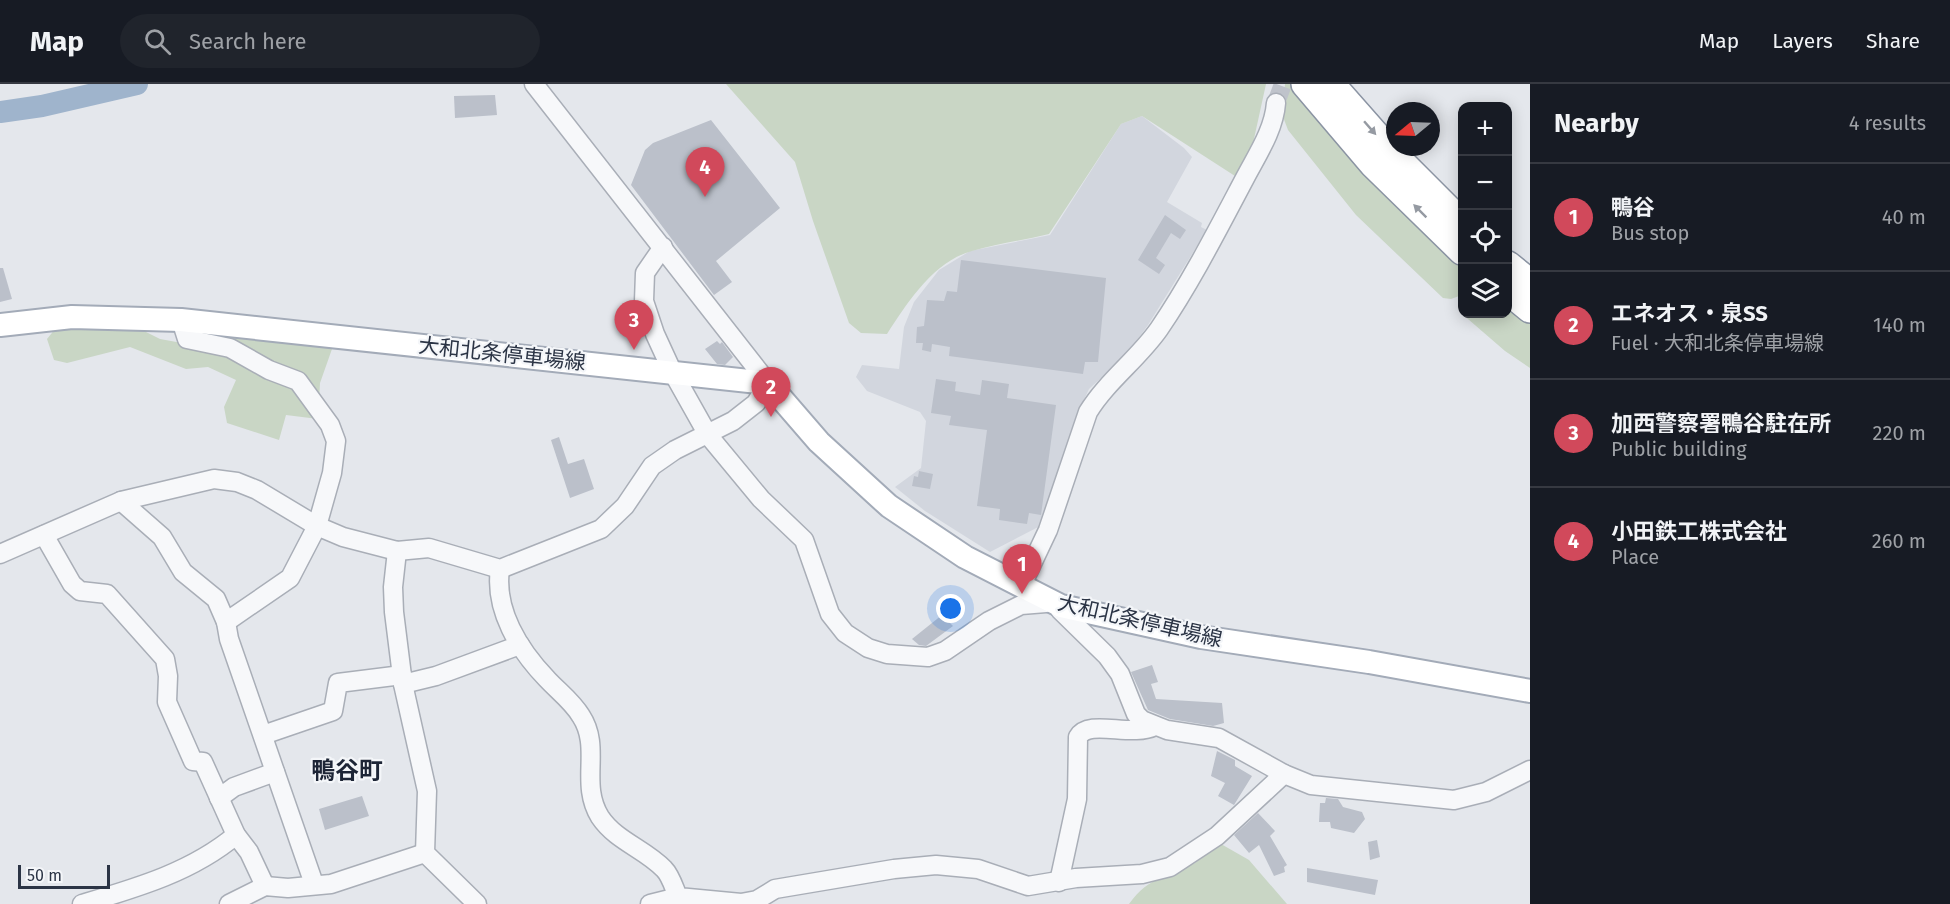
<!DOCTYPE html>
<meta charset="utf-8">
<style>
body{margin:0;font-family:"Fira Sans","Noto Sans JP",sans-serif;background:#20242c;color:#f1f3f6}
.controls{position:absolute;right:18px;top:18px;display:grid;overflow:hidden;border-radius:12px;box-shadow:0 3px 15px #0003}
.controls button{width:54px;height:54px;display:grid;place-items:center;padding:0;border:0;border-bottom:2px solid #363941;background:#171b24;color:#f1f3f6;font:30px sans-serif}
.compass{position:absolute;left:1386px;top:18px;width:54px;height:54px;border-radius:50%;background:#171b24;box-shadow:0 3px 15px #0003;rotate:251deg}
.scale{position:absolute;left:18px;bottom:15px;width:92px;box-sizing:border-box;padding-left:6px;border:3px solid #2b3445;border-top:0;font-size:16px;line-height:21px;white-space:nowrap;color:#2b3445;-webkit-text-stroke:4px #f4f6f9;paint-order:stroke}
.you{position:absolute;left:951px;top:525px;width:21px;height:21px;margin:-15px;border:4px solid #fff;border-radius:50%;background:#1a73e8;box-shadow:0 0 0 9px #1a73e833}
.badge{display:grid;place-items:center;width:39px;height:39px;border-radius:50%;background:#d1495b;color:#fff;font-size:20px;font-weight:700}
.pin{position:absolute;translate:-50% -50px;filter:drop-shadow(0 2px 3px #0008)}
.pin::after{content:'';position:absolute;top:32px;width:21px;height:18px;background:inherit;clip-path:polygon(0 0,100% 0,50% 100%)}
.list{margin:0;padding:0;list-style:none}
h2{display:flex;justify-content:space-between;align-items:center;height:78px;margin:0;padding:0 24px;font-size:26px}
h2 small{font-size:20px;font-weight:400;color:#9ea1a6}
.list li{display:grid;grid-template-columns:39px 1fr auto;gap:18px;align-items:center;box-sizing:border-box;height:108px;padding:0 24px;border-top:2px solid #363941}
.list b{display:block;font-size:22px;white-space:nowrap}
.list p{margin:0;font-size:20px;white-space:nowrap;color:#9ea1a6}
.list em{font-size:20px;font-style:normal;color:#9ea1a6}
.icon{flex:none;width:33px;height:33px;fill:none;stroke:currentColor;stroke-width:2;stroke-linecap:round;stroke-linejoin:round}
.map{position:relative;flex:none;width:1530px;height:820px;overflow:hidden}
header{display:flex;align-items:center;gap:36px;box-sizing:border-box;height:84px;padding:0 30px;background:#171b24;border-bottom:2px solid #363941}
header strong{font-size:28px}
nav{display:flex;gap:33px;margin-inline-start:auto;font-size:21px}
.search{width:420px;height:54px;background:#20242c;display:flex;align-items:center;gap:15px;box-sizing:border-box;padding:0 21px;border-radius:33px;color:#9ea1a6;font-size:22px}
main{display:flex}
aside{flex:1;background:#171b24}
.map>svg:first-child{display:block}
.built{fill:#d2d6de}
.green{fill:#c9d6c5}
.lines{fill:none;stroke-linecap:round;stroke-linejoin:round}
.river{stroke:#9fb4cc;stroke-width:22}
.building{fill:#bbc0ca}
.minor-tunnel{stroke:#bfc3cb;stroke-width:18;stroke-dasharray:18 9;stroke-linecap:butt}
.minor-casing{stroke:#a9aeb7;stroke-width:21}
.major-casing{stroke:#a3abb8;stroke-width:26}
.highway-casing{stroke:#8b94a3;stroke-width:30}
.minor{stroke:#f7f8fa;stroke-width:18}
.major{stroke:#fff;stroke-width:22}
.highway{stroke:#fff;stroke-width:27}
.oneway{fill:#959aa2}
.labels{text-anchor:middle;stroke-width:4.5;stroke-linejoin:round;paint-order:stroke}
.street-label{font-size:21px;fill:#2b3445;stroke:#f4f6f9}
.quarter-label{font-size:24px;font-weight:bold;fill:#1d2536;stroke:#f4f6f9}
</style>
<header>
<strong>Map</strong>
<div class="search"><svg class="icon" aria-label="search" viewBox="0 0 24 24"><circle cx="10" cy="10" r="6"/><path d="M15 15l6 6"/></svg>Search here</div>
<nav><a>Map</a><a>Layers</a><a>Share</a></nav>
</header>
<main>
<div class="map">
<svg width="1530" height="820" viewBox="0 0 1530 820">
<rect width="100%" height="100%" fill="#e4e7ec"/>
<polygon class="built" points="1142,32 1184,64 1192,73 1167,118 1202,139 1201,143 1207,146 1148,241 1127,270 1089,305 1081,322 1044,440 990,468 925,427 895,403 921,384 926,337 920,328 867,307 856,293 862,281 899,285 904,243 914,218 939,186 970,167 1050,151 1121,40"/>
<g class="green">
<path d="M726,0H1266L1252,64L1235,92L1142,32L1121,40L1049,150C1024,156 997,160 972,167C934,177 907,219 887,250L861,249L849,239L813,137L795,78Z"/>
<polygon points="1285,0 1291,0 1319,32 1462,181 1462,215 1459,212 1451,215 1443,214 1356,131 1288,46 1282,30"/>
<polygon points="1462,218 1462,230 1508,230 1508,220 1530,238 1530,284 1505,267 1461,229"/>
<polygon points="60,239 134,242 160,255 182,259 222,253 223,247 328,258 332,265 320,299 318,335 286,331 279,356 227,339 224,323 236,296 208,283 186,285 130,263 67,279 54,276 47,255"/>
<path d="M1221,760L1249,776L1287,820H1129C1150,791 1167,795 1195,779C1204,773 1211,763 1221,760Z"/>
</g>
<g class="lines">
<polyline class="river" points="0,28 42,22 137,0"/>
</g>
<g class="building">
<polygon points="495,11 497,31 455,34 454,12"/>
<polygon points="711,36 780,124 716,177 732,198 714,211 631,101 645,66 653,59"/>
<polygon points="1165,131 1186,146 1180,155 1171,149 1156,174 1165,181 1159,190 1138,176"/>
<polygon points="961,176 1106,194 1098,278 1085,278 1083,290 949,272 950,263 932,260 931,268 922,266 923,259 916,259 917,243 924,242 927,216 944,217 947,207 957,208"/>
<polygon points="0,184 3,184 12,215 0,218"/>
<polygon points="717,257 720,260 722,258 733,273 725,281 717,280 705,265"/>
<polygon points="936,295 956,298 955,307 980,311 982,296 1009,300 1007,314 1056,321 1041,431 1029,429 1027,440 999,436 1000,425 977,422 987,346 949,341 951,332 931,329"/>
<polygon points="559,353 568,380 584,375 594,405 570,414 551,356"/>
<polygon points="919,387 933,390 930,405 912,402 914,392 918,393"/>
<polygon points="942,531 953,542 926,562 919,561 912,555"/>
<polygon points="1152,581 1158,598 1151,600 1156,615 1222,619 1224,639 1213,642 1170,635 1148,626 1131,588"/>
<polygon points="1217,667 1235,676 1235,682 1252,692 1234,721 1218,712 1225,699 1211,692"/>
<polygon points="362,712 369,732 325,746 319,725"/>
<polygon points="1326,714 1338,715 1343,723 1362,728 1365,735 1354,749 1331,744 1330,738 1319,738 1320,719 1325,719"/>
<polygon points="1258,729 1275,747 1270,752 1287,781 1284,783 1285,788 1274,792 1259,761 1249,769 1234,751"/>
<polygon points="1377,756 1380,773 1370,776 1368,758"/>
<polygon points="1307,784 1378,796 1375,811 1307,798"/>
</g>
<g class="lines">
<polyline class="minor-tunnel" points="1276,19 1283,0"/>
<defs>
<g id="minor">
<polyline points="663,163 645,189 644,217 655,250 672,287 708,351 761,415 804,456 830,530 845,549 868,564 887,570 928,573 945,567 989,537 1021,521 1046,519 1048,516"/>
<polyline points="181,236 187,255 230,264 269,286 298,297 330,341 336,357 332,389 317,442 290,494 226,538"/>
<polyline points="121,417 162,453 183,488 216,515 226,538 229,555 314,800"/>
<polyline points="44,451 72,500 80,507 107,510 165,575 168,592 167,618 193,677 203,678 236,751 249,768 265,802"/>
<polyline points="397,467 393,503 394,528 403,600 427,707 425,769 477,820"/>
<polyline points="0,470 121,417 214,395 237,398 257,406 317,442 343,453 397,467 429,464 500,485 601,445 625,422 652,382 675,366 733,337 756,319 768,299 534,0"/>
<path d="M500,485C494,526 519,566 547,595C558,607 572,617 581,632C602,664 579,699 600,733C616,757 645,765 664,785C671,792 674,804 678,813L741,819L757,816L775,805L894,785L936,781L978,785L1028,802L1076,794L1142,790L1170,783L1217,752L1284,690"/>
<path d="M1021,503L1048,446L1088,328C1107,297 1138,275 1159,245C1191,198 1218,145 1245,94C1257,71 1274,46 1276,19"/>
<polyline points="1061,522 1060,526 1107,572 1120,590 1136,630 1142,636 1167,646 1219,654 1284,690 1311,701 1454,716 1486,708 1530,686"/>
<polyline points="403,600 436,592 520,561"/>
<polyline points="263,651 333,627 338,599 402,591"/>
<polyline points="219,714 234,703 275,688"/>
<path d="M1059,798L1077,715L1078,653C1089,634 1131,654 1155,642"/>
<path d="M82,820C136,804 192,788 236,751"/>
<polyline points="229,820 265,802 288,804 331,800 425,769"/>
<polyline points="650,820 678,813"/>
</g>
<polyline id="major" points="0,241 72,233 181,236 768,299 819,358 889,422 965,473 1061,522 1201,553 1369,578 1530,607"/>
<g id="highway">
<polyline points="1305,0 1373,80 1462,167"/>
<polyline points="1331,0 1390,67 1462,139"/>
<polyline points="1508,181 1530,199"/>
<polyline points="1508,207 1530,225"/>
</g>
</defs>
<use href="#minor" class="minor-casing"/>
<use href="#major" class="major-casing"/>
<use href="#highway" class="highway-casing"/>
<use href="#minor" class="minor"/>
<use href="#major" class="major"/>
<use href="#highway" class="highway"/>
</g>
<defs><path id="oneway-solid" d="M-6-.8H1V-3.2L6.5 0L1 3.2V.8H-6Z" transform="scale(1.5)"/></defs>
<g class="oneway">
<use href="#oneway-solid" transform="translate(1370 44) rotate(49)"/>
<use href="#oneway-solid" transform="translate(1420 127) rotate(-135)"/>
</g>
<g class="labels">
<g class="street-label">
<text transform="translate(502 270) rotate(6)" y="7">大和北条停車場線</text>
<text transform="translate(1140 537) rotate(13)" y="7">大和北条停車場線</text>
</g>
<g class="quarter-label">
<text x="347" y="695">鴨谷町</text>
</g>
</g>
</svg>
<div class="controls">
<button>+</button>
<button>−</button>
<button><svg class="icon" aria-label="locate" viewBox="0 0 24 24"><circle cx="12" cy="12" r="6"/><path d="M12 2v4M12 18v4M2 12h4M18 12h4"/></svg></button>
<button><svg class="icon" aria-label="layers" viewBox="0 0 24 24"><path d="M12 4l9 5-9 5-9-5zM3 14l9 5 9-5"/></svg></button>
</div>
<svg class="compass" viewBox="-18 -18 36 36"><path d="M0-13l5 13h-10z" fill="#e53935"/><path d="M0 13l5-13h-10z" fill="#9ea1a6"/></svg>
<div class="scale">50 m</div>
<div class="you"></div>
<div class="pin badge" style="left:1022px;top:510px">1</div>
<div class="pin badge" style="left:771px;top:333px">2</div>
<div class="pin badge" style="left:634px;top:266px">3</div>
<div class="pin badge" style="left:705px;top:113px">4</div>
</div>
<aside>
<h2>Nearby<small>4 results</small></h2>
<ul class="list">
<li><span class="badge">1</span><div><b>鴨谷</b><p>Bus stop</p></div><em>40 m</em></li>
<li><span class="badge">2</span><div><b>エネオス・泉SS</b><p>Fuel · 大和北条停車場線</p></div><em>140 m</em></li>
<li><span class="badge">3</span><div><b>加西警察署鴨谷駐在所</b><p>Public building</p></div><em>220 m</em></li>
<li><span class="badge">4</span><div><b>小田鉄工株式会社</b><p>Place</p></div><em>260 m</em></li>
</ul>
</aside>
</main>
